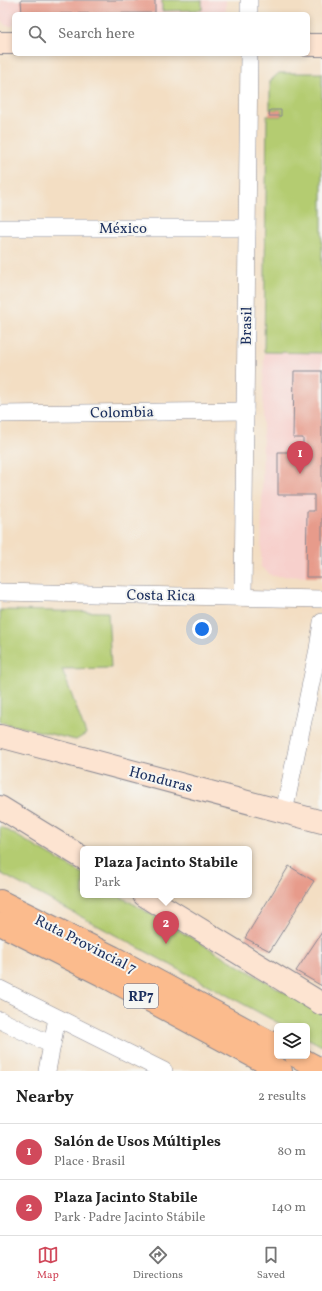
<!DOCTYPE html>
<meta charset="utf-8">
<style>
body{margin:0;font-family:Vollkorn,serif;background:#f6f6f6;color:#222}
.controls{position:absolute;right:12px;bottom:12px;display:grid;overflow:hidden;border-radius:6px;box-shadow:0 2px 6px #0003}
.controls button{width:36px;height:36px;display:grid;place-items:center;padding:0;border:0;border-bottom:1px solid #e0e0e0;background:#fff;color:#222;font:20px sans-serif}
.you{position:absolute;left:202px;top:629px;width:14px;height:14px;margin:-10px;border:3px solid #fff;border-radius:50%;background:#1a73e8;box-shadow:0 0 0 6px #1a73e833}
.badge{display:grid;place-items:center;width:26px;height:26px;border-radius:50%;background:#d1495b;color:#fff;font-size:13px;font-weight:700}
.pin{position:absolute;translate:-50% -33px;filter:drop-shadow(0 1px 2px #0008)}
.pin::after{content:'';position:absolute;top:21px;width:14px;height:12px;background:inherit;clip-path:polygon(0 0,100% 0,50% 100%)}
.popup{position:absolute;left:80px;top:846px;width:172px;height:52px;box-sizing:border-box;display:grid;place-content:center;border-radius:6px;background:#fff;filter:drop-shadow(0 1px 3px #0005);font-size:13px;white-space:nowrap;color:#767676}
.popup b{font-size:15px;color:#222}
.popup::after{content:'';position:absolute;left:50%;top:100%;margin-left:-8px;border:8px solid transparent;border-top-color:#fff}
.list{margin:0;padding:0;list-style:none}
h2{display:flex;justify-content:space-between;align-items:center;height:52px;margin:0;padding:0 16px;font-size:17px}
h2 small{font-size:13px;font-weight:400;color:#767676}
.list li{display:grid;grid-template-columns:26px 1fr auto;gap:12px;align-items:center;box-sizing:border-box;height:56px;padding:0 16px;border-top:1px solid #e0e0e0}
.list b{display:block;font-size:15px;white-space:nowrap}
.list p{margin:0;font-size:13px;white-space:nowrap;color:#767676}
.list em{font-size:13px;font-style:normal;color:#767676}
.icon{flex:none;width:22px;height:22px;fill:none;stroke:currentColor;stroke-width:2;stroke-linecap:round;stroke-linejoin:round}
.map{position:relative;flex:none;width:322px;height:1071px;overflow:hidden}
.search{position:absolute;background:#fff;box-shadow:0 2px 6px #0003;left:12px;right:12px;top:12px;height:44px;display:flex;align-items:center;gap:10px;box-sizing:border-box;padding:0 14px;border-radius:6px;color:#767676;font-size:15px}
.sheet{height:164px;background:#fff}
nav{display:flex;justify-content:space-around;align-items:center;box-sizing:border-box;height:56px;border-top:1px solid #e0e0e0;background:#fff;font-size:11px;color:#767676}
nav a{display:grid;justify-items:center;gap:2px}
nav .on{color:#d1495b}
.map>svg:first-child{display:block}
.built{fill:#f7d0cc}
.green{fill:#b4cc71;stroke:#687e68}
.building{fill:#e79b8b}
.lines{fill:none;stroke-linecap:round;stroke-linejoin:round}
.street-casing{stroke:#878690;stroke-width:18}
.secondary-casing{stroke:#878690;stroke-width:24}
.highway-casing{stroke:#878690;stroke-width:24}
.street{stroke:#fff;stroke-width:17}
.secondary{stroke:#fde4d1;stroke-width:22}
.highway{stroke:#fbbb8d;stroke-width:22}
.labels{text-anchor:middle;stroke-width:4;stroke-linejoin:round;paint-order:stroke}
.shield{fill:#f6f6f2;stroke:#5d6b8a;stroke-width:1}
.shield-label{font-size:14px;font-weight:bold;fill:#1b2f5e}
.street-label{font-size:15px;fill:#1b2f5e;stroke:#f6f6f2}
</style>
<div class="map">
<svg width="322" height="1071" viewBox="0 0 322 1071">
<rect width="100%" height="100%" fill="#f6f6f2"/>
<filter id="ink" filterUnits="userSpaceOnUse"><feTurbulence type="fractalNoise" baseFrequency=".025" numOctaves="2"/><feDisplacementMap in="SourceGraphic" scale="8" xChannelSelector="R" yChannelSelector="G"/><feConvolveMatrix kernelMatrix="1 2 1 2 8 2 1 2 1" color-interpolation-filters="sRGB"/></filter>
<filter id="wash" filterUnits="userSpaceOnUse"><feTurbulence type="fractalNoise" baseFrequency=".012" numOctaves="4" result="noise"/><feDisplacementMap in="SourceGraphic" scale="16" xChannelSelector="R" yChannelSelector="G"/><feGaussianBlur stdDeviation="0.9" result="paint"/><feColorMatrix in="noise" values="0 0 0 0 0 0 0 0 0 0 0 0 0 0 0 0 0 1.4 0 .05"/><feComposite in="paint" operator="in"/></filter>
<g filter="url(#wash)">
<rect width="100%" height="100%" fill="#f3dec3"/>
<g class="built">
<polygon points="0,0 226,0 226,10 223,14 14,14 14,26 6,26 0,19"/>
<polygon points="264,352 322,353 322,577 272,576 261,567"/>
</g>
<g class="green">
<polygon points="162,0 202,0 202,10 162,11"/>
<polygon points="279,73 322,73 322,353 264,352 267,116 281,116 281,110 270,110 270,81"/>
<polygon points="0,610 108,612 111,668 62,669 86,734 76,740 0,722"/>
<polygon points="0,826 83,874 83,895 118,895 322,1014 322,1046 307,1038 307,1026 284,1026 0,873"/>
</g>
<g id="blocks">
<g class="building">
<polygon points="21,0 155,0 155,13 22,14"/>
<polygon points="270,110 281,110 281,116 269,116"/>
<polygon points="294,371 322,371 322,577 306,577 307,511 314,511 314,495 278,495 278,452 303,452 303,438 293,438"/>
<polygon points="289,866 314,881 270,951 245,938"/>
<polygon points="322,932 322,986 296,971"/>
</g>
</g>
</g>
<g filter="url(#ink)">
<use href="#blocks" fill-opacity="0" stroke="#878690" stroke-width="1"/>
<g class="lines">
<defs>
<g id="street">
<polyline points="249,14 249,0"/>
<polyline points="0,228 247,228"/>
<polyline points="0,414 245,411"/>
<polyline points="0,592 322,599"/>
<polyline points="243,597 249,54"/>
<polyline points="284,812 318,649 322,622"/>
<polyline points="0,989 164,1071"/>
<polyline points="0,1020 52,1045"/>
<polyline points="47,1071 57,1018"/>
</g>
<g id="secondary">
<polyline points="0,43 14,43"/>
<polyline points="308,45 322,45"/>
<polyline points="0,736 322,822"/>
<polyline points="0,807 83,858"/>
<polyline points="144,895 322,1004"/>
</g>
<g id="highway">
<polyline points="0,901 113,957 277,1046"/>
<polyline points="0,924 106,977 281,1071"/>
<polyline points="296,1056 322,1070"/>
</g>
</defs>
<use href="#street" class="street-casing"/>
<use href="#secondary" class="secondary-casing"/>
<use href="#highway" class="highway-casing"/>
<use href="#street" class="street"/>
<use href="#secondary" class="secondary"/>
<use href="#highway" class="highway"/>
</g>
</g>
<g class="labels">
<rect class="shield" x="124" y="984" width="34" height="24" rx="3"/>
<g class="shield-label">
<text x="141" y="1001">RP7</text>
</g>
<g class="street-label">
<text x="123" y="233">México</text>
<text transform="translate(246 326) rotate(-89)" y="5">Brasil</text>
<text transform="translate(122 412) rotate(-1)" y="5">Colombia</text>
<text transform="translate(161 595) rotate(1)" y="5">Costa Rica</text>
<text transform="translate(161 779) rotate(15)" y="5">Honduras</text>
<text transform="translate(86 944) rotate(27)" y="5">Ruta Provincial 7</text>
</g>
</g>
</svg>
<div class="controls">
<button><svg class="icon" aria-label="layers" viewBox="0 0 24 24"><path d="M12 4l9 5-9 5-9-5zM3 14l9 5 9-5"/></svg></button>
</div>
<div class="you"></div>
<div class="pin badge" style="left:300px;top:474px">1</div>
<div class="pin badge" style="left:166px;top:944px">2</div>
<div class="popup"><b>Plaza Jacinto Stabile</b>Park</div>
<div class="search"><svg class="icon" aria-label="search" viewBox="0 0 24 24"><circle cx="10" cy="10" r="6"/><path d="M15 15l6 6"/></svg>Search here</div>
</div>
<section class="sheet">
<h2>Nearby<small>2 results</small></h2>
<ul class="list">
<li><span class="badge">1</span><div><b>Salón de Usos Múltiples</b><p>Place · Brasil</p></div><em>80 m</em></li>
<li><span class="badge">2</span><div><b>Plaza Jacinto Stabile</b><p>Park · Padre Jacinto Stábile</p></div><em>140 m</em></li>
</ul>
</section>
<nav>
<a class="on"><svg class="icon" aria-label="map" viewBox="0 0 24 24"><path d="M3 6l6-2 6 2 6-2v14l-6 2-6-2-6 2zM9 4v14M15 6v14"/></svg>Map</a>
<a><svg class="icon" aria-label="directions" viewBox="0 0 24 24"><path d="M12 3l9 9-9 9-9-9zM9 14v-3h6M13 9l2 2-2 2"/></svg>Directions</a>
<a><svg class="icon" aria-label="saved" viewBox="0 0 24 24"><path d="M7 4h10v16l-5-4-5 4z"/></svg>Saved</a>
</nav>
